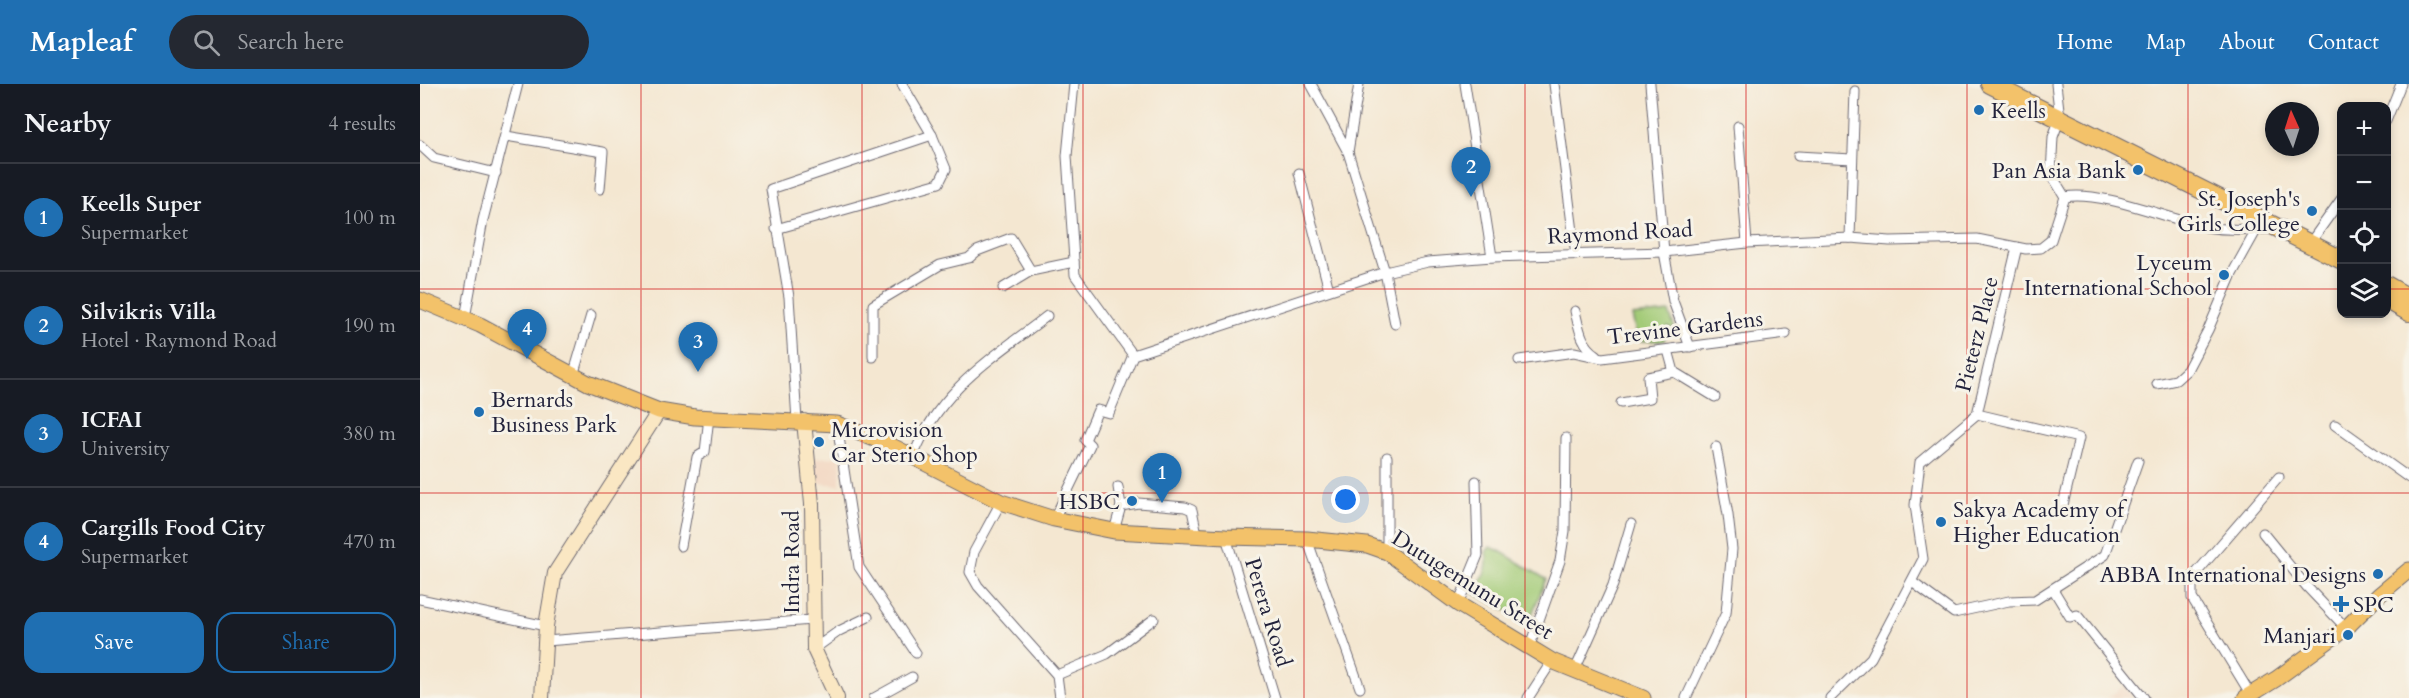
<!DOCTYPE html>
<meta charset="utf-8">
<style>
body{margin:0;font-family:Cardo,serif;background:#242831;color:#f1f3f6}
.controls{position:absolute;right:18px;top:18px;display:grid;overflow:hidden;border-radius:12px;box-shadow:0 3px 9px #0003}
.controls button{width:54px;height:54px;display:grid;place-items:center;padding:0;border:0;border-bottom:2px solid #363941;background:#171b24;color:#f1f3f6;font:30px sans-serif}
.compass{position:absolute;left:1845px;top:18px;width:54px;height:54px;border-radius:50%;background:#171b24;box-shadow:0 3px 9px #0003;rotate:357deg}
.you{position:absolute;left:926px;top:416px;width:21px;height:21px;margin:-15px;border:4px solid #fff;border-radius:50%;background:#1a73e8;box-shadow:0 0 0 9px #1a73e833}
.badge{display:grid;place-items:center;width:39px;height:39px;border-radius:50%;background:#1f6fb2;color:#fff;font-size:20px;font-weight:700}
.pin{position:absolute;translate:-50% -50px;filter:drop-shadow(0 2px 3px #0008)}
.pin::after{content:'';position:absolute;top:32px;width:21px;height:18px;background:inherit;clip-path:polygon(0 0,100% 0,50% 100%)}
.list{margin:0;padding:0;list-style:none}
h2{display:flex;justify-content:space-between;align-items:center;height:78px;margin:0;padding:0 24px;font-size:26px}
h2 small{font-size:20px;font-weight:400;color:#9ea1a6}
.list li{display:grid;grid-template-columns:39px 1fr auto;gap:18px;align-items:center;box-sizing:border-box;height:108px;padding:0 24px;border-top:2px solid #363941}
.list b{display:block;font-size:22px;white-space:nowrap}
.list p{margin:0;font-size:20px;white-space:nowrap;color:#9ea1a6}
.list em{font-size:20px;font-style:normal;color:#9ea1a6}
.actions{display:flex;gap:12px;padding:18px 24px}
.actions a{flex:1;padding:14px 0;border:2px solid #1f6fb2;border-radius:18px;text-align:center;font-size:21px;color:#1f6fb2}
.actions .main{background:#1f6fb2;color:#fff}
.icon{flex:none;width:33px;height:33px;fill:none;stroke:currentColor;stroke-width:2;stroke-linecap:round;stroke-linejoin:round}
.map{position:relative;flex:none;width:1989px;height:614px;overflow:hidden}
header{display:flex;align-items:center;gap:36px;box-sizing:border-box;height:84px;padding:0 30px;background:#1f6fb2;color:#fff}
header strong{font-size:28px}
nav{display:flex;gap:33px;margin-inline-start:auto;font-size:21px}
.search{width:420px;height:54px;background:#242831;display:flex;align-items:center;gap:15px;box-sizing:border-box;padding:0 21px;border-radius:33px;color:#9ea1a6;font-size:22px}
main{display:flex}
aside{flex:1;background:#171b24}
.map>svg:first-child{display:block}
.built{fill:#f2d4be}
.green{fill:#a3cb77;stroke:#627659;stroke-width:1.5}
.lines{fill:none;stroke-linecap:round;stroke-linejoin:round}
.street-casing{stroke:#6c6770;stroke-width:11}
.secondary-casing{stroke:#6c6770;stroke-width:16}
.primary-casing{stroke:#6c6770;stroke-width:17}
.highway-casing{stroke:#6c6770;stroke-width:20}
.street{stroke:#fff;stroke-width:9}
.secondary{stroke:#fae7c3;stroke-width:14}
.primary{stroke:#f3c26a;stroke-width:15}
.highway{stroke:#f3c26a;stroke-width:18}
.grid{fill:none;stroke:#d62828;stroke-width:1.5;stroke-opacity:0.55}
.poi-dot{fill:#1f6fb2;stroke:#f7f3e8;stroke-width:2}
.labels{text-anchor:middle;stroke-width:6;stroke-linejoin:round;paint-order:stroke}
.poi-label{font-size:22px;fill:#22223b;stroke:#f7f3e8;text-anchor:end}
.street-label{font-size:22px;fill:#22223b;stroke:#f7f3e8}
</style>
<header>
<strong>Mapleaf</strong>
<div class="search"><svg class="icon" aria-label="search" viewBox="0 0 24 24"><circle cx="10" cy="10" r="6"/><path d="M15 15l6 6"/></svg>Search here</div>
<nav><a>Home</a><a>Map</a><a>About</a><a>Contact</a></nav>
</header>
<main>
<aside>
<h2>Nearby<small>4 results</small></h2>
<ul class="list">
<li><span class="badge">1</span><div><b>Keells Super</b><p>Supermarket</p></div><em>100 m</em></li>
<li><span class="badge">2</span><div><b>Silvikris Villa</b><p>Hotel · Raymond Road</p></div><em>190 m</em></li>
<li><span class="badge">3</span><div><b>ICFAI</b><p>University</p></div><em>380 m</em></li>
<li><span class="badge">4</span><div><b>Cargills Food City</b><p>Supermarket</p></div><em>470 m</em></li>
</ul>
<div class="actions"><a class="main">Save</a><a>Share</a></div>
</aside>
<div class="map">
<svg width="1989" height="614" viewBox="0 0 1989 614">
<rect width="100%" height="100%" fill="#f7f3e8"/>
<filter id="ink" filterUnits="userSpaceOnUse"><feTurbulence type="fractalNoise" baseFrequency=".0167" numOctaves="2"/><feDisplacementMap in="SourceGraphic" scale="12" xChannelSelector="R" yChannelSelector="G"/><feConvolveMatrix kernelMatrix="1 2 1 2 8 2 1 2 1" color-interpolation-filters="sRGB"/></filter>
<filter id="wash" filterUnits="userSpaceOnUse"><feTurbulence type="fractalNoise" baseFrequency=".008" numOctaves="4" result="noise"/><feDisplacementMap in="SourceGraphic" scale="24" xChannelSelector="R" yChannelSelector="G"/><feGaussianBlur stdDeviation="1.35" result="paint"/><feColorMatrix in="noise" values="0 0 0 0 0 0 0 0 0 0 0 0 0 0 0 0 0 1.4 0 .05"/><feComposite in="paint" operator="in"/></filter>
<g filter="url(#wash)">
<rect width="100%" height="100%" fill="#f4e7d1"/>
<g class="built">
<polygon points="421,373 420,401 397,399 394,374"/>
<polygon points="1704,602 1713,614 1687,614"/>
</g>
<g class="green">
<polygon points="1249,228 1255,245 1248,243 1244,257 1218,257 1212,232"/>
<path d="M1070,463L1078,466L1126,495L1109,538L1054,509C1062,494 1070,485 1066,468Z"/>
</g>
</g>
<g filter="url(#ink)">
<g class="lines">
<defs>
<g id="street">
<polyline points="654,0 647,72 655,191 713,271"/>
<polyline points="891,0 928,68 939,0"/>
<polyline points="1045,0 1072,173"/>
<polyline points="1134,0 1156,171"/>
<polyline points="1230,0 1244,168 1253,217 1270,263"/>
<polyline points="1636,0 1640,34 1633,53 1631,90 1645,113"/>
<polyline points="1966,37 1981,0"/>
<polyline points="1318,42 1327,159"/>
<polyline points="86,52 183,68 180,105"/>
<polyline points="0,61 14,74 76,89"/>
<polyline points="928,68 965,188 975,240"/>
<polyline points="1378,72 1432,75"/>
<polyline points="879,89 909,206"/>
<polyline points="356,145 519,99 526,85 512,51 482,0"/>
<polyline points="1430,154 1435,7"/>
<polyline points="1890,159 1922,114"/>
<polyline points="583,204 611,187"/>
<path d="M1155,227C1159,244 1161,261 1177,271"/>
<polyline points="45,234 63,136 98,0"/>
<polyline points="1248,266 1254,288 1295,313"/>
<polyline points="453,273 453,221 520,181 549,174 557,167 591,154 611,187 654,178"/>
<polyline points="1099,276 1154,268 1182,274 1366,250"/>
<polyline points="153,292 171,231"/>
<polyline points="1737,300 1756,296 1767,286 1788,246 1812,190 1837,145"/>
<polyline points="1201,319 1230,314 1228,293 1254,288"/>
<polyline points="1557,330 1659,354 1641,429"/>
<polyline points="377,337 369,213 351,105 512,51"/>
<polyline points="417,340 439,483 496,569"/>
<polyline points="1915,341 1989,394"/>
<path d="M493,373C519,305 573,274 627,232"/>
<polyline points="581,418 554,468 550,488 558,502 637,591 640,614"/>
<polyline points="701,422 718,419 765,423 772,426 777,450"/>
<path d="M634,435L670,361L665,356L678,326L689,329L713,271L965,188L1008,178L1072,173L1244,168L1327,159L1430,154L1470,157L1557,155L1606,165L1621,164L1631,156L1645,113C1680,106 1748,135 1786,143C1807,147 1831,145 1852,145"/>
<polyline points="694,447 701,422 698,403"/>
<polyline points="1843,449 1887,503 1926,544"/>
<polyline points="806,453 855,614"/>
<polyline points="887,455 940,604"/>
<polyline points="261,462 277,373 285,368 289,333"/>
<polyline points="967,468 967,373"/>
<polyline points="1492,498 1534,529 1589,517 1615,516 1685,471 1718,377"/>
<polyline points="1633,505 1650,533 1657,531 1724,614"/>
<polyline points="0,515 126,542"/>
<polyline points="1038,520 1058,471 1056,397"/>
<polyline points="126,557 392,536"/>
<polyline points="1109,564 1140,477 1145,447 1146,354"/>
<polyline points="394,565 419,547 448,533"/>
<polyline points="1155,586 1193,501 1211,440"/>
<polyline points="637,591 687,570 734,535"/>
<polyline points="1831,611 1772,514 1772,494 1859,393"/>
<polyline points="454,614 492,593"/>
<polyline points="1108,614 1132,577"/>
<polyline points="1266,614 1306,529 1312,465 1308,431 1296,363"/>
<polyline points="1410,614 1451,574 1503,475 1495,421 1500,378 1557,330 1597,163"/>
</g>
<g id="secondary">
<polyline points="384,337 392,420 394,565 417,614"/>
<polyline points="122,614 126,542 135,489 239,327"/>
</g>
<g id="primary">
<polyline points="0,216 60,241 168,299 239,327 275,333 417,340 470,361 581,418 634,435 694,447 806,453 887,455 947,461 967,468 1038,520 1132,577 1223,614"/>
<polyline points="1825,614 1856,595 1926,544 1959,511 1989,486"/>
</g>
<g id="highway">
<polyline points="1570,0 1922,176"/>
<polyline points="1966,201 1989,214"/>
<polyline points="1966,215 1989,228"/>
</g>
</defs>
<use href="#street" class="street-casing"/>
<use href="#secondary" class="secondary-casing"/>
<use href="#primary" class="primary-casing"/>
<use href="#highway" class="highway-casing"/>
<use href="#street" class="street"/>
<use href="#secondary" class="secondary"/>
<use href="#primary" class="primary"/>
<use href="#highway" class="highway"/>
</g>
</g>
<path class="grid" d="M221,0V614M442,0V614M663,0V614M884,0V614M1105,0V614M1326,0V614M1547,0V614M1768,0V614M0,205H1922M1966,205H1989M0,409H1989"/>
<g class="poi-dot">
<circle cx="1559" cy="26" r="6"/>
<circle cx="1718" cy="86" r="6"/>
<circle cx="1892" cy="127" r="6"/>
<circle cx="1804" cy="191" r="6"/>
<circle cx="59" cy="328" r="6"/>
<circle cx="399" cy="358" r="6"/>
<circle cx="712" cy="417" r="6"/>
<circle cx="1521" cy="438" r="6"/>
<circle cx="1958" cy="490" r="6"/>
<path d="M1918 511h6v6h6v6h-6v6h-6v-6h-6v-6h6z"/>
<circle cx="1928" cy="551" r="6"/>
</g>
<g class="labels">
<g class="poi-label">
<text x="1571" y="34" text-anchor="start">Keells</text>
<text x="1706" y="94">Pan Asia Bank</text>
<text x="1880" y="122">St. Joseph's<tspan x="1880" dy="25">Girls College</tspan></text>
<text x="1792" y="186">Lyceum<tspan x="1792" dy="25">International School</tspan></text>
<text x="71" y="323" text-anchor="start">Bernards<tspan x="71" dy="25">Business Park</tspan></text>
<text x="411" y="353" text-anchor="start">Microvision<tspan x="411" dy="25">Car Sterio Shop</tspan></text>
<text x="700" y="425">HSBC</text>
<text x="1533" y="433" text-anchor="start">Sakya Academy of<tspan x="1533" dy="25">Higher Education</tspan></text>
<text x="1946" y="498">ABBA International Designs</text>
<text x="1933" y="528" text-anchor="start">SPC</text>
<text x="1916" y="559">Manjari</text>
</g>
<g class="street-label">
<text transform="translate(1200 148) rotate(-3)" y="8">Raymond Road</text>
<text transform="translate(1265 243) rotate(-7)" y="8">Trevine Gardens</text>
<text transform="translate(1556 250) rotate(-76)" y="8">Pieterz Place</text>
<text transform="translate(371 478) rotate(-90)" y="8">Indra Road</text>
<text transform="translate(1053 500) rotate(32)" y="8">Dutugemunu Street</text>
<text transform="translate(849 528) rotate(73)" y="8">Perera Road</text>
</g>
</g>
</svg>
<div class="controls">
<button>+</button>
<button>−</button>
<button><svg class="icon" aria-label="locate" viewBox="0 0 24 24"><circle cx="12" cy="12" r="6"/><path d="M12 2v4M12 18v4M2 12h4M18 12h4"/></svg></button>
<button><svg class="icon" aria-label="layers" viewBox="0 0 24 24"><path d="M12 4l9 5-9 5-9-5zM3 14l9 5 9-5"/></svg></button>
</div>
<svg class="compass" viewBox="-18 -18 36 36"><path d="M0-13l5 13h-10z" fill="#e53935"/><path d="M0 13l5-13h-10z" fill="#9ea1a6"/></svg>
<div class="you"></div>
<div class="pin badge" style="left:742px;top:419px">1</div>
<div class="pin badge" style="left:1051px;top:113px">2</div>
<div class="pin badge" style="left:278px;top:288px">3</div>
<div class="pin badge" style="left:107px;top:275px">4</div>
</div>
</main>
